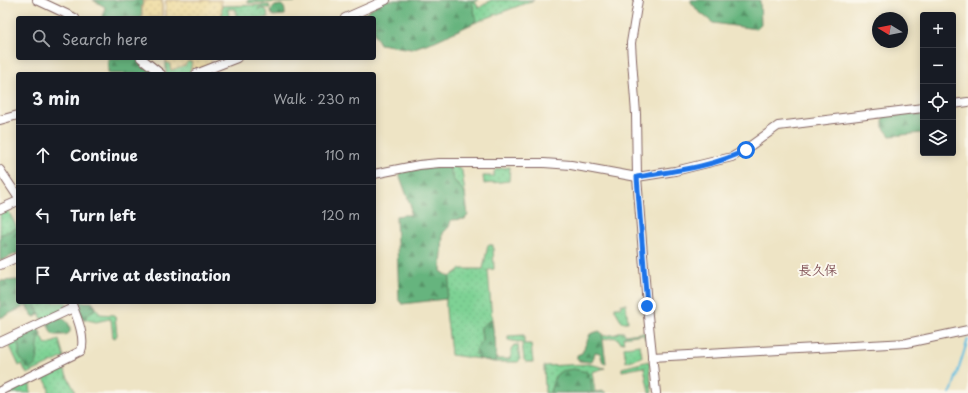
<!DOCTYPE html>
<meta charset="utf-8">
<style>
body{margin:0;font-family:"Playpen Sans","Klee One",sans-serif;background:#242831;color:#f1f3f6}
.controls{position:absolute;right:12px;top:12px;display:grid;overflow:hidden;border-radius:4px;box-shadow:0 2px 10px #0003}
.controls button{width:36px;height:36px;display:grid;place-items:center;padding:0;border:0;border-bottom:1px solid #363941;background:#171b24;color:#f1f3f6;font:20px sans-serif}
.compass{position:absolute;left:872px;top:12px;width:36px;height:36px;border-radius:50%;background:#171b24;box-shadow:0 2px 10px #0003;rotate:280deg}
.stop{position:absolute;width:12px;height:12px;margin:-9px;border:3px solid #1a73e8;border-radius:50%;background:#fff}
.stop.end{background:#1a73e8;border-color:#fff;box-shadow:0 1px 4px #0008}
.list{margin:0;padding:0;list-style:none}
h2{display:flex;justify-content:space-between;align-items:center;height:52px;margin:0;padding:0 16px;font-size:17px}
h2 small{font-size:13px;font-weight:400;color:#9ea1a6}
.list li{display:grid;grid-template-columns:26px 1fr auto;gap:12px;align-items:center;box-sizing:border-box;height:60px;padding:0 16px;border-top:1px solid #363941}
.list b{display:block;font-size:15px;white-space:nowrap}
.list em{font-size:13px;font-style:normal;color:#9ea1a6}
.icon{flex:none;width:22px;height:22px;fill:none;stroke:currentColor;stroke-width:2;stroke-linecap:round;stroke-linejoin:round}
.map{position:relative;flex:none;width:968px;height:393px;overflow:hidden}
.search{position:absolute;background:#171b24;box-shadow:0 2px 10px #0003;left:16px;top:16px;width:360px;height:44px;display:flex;align-items:center;gap:10px;box-sizing:border-box;padding:0 14px;border-radius:4px;color:#9ea1a6;font-size:15px}
.panel{position:absolute;background:#171b24;box-shadow:0 2px 10px #0003;left:16px;top:72px;width:360px;height:232px;border-radius:4px}
.map>svg:first-child{display:block}
.grass{fill:url(#grass-dots);stroke:#647860}
.forest{fill:url(#forest-firs);stroke:#586a54}
.sand{fill:url(#sand-dots);stroke:#9c7c64}
.lines{fill:none;stroke-linecap:round;stroke-linejoin:round}
.stream{stroke:#65bfe2;stroke-width:2}
.minor-casing{stroke:#836461;stroke-width:10}
.minor{stroke:#fff;stroke-width:8}
.route{stroke:#1a73e8;stroke-width:5}
.labels{text-anchor:middle;stroke-width:4;stroke-linejoin:round;paint-order:stroke}
.neighbourhood-label{font-size:13px;font-weight:bold;fill:#7a494f;stroke:#fbf7ec}
</style>
<div class="map">
<svg width="968" height="393" viewBox="0 0 968 393">
<defs>
<pattern id="grass-dots" width="8" height="8" patternUnits="userSpaceOnUse"><rect width="8" height="8" fill="#7ed294"/><path d="M2 2h.1M6 6h.1" fill="none" stroke="#6eb480" stroke-width="1.8" stroke-linecap="round"/></pattern>
<pattern id="forest-firs" width="22" height="20" patternUnits="userSpaceOnUse"><rect width="22" height="20" fill="#66b47e"/><path d="M5 1l3.5 6h-7zM16 11l3.5 6h-7z" fill="#569267"/></pattern>
<pattern id="sand-dots" width="8" height="8" patternUnits="userSpaceOnUse"><rect width="8" height="8" fill="#eeda9e"/><path d="M2 2h.1M6 6h.1" fill="none" stroke="#cebb88" stroke-width="1.8" stroke-linecap="round"/></pattern>
</defs>
<rect width="100%" height="100%" fill="#fbf7ec"/>
<filter id="ink" filterUnits="userSpaceOnUse"><feTurbulence type="fractalNoise" baseFrequency=".025" numOctaves="2"/><feDisplacementMap in="SourceGraphic" scale="8" xChannelSelector="R" yChannelSelector="G"/><feConvolveMatrix kernelMatrix="1 2 1 2 8 2 1 2 1" color-interpolation-filters="sRGB"/></filter>
<filter id="wash" filterUnits="userSpaceOnUse"><feTurbulence type="fractalNoise" baseFrequency=".012" numOctaves="4" result="noise"/><feDisplacementMap in="SourceGraphic" scale="16" xChannelSelector="R" yChannelSelector="G"/><feGaussianBlur stdDeviation="0.9" result="paint"/><feColorMatrix in="noise" values="0 0 0 0 0 0 0 0 0 0 0 0 0 0 0 0 0 1.4 0 .05"/><feComposite in="paint" operator="in"/></filter>
<g filter="url(#wash)">
<rect width="100%" height="100%" fill="#eee4c5"/>
<g class="grass">
<polygon points="248,0 297,0 295,2 248,3"/>
<polygon points="473,0 478,0 475,2 479,8 491,0 534,0 474,23 476,19 472,2"/>
<polygon points="269,5 270,8 258,8 258,9 265,9 267,11 268,18 236,18 236,9 228,9 229,18 222,18 221,6"/>
<polygon points="188,61 192,62 190,74 166,74 166,62 170,64 171,70"/>
<polygon points="446,166 460,168 462,171 465,193 453,179 450,168"/>
<polygon points="510,167 509,181 484,184 483,176 494,176 494,172 496,169"/>
<polygon points="8,210 17,228 0,235 0,213"/>
<path d="M488,245H493L494,269L488,270L492,320C477,328 481,326 482,341L476,349V355L480,359L451,355C450,338 445,315 446,299C447,291 450,285 450,277L461,269H483Z"/>
<polygon points="48,302 66,302 68,307 42,320 39,312 35,305 36,303 44,304"/>
<polygon points="621,304 626,304 628,322 622,322 615,310 615,307 621,307"/>
<polygon points="95,306 100,314 115,315 117,335 115,338 113,337 111,320 109,319 96,322 84,319 89,313 95,309"/>
<polygon points="38,328 46,345 59,340 64,357 27,374 22,364 19,366 8,342"/>
<path d="M618,332H624L625,335L647,332V338L645,339L643,334L623,337L624,343L620,342C617,335 609,338 603,340L602,336L617,334Z"/>
<polygon points="524,335 524,344 531,344 533,362 526,362 524,360 522,343 508,340 508,336"/>
<polygon points="514,345 518,345 520,360 518,362 494,362 496,359 509,359 511,356 511,349"/>
<polygon points="640,345 642,357 626,362 624,348 625,347"/>
<polygon points="649,361 652,393 649,393 644,367 622,371 622,368"/>
<polygon points="589,364 605,368 592,372 595,392 604,391 606,393 594,393 592,392 591,379 555,376 550,393 545,393 544,366"/>
<path d="M62,366L75,391L72,393H49C49,387 47,381 42,378L32,381L30,385L31,393H0L57,367L58,368Z"/>
</g>
<g class="forest">
<polygon points="93,0 144,0 142,6 142,18 102,18 105,7"/>
<polygon points="383,0 473,0 472,2 476,19 474,23 435,41 411,49 380,44 374,34 374,18 365,18 363,15"/>
<polygon points="691,0 760,0 761,24 756,29 713,23 698,11 691,2"/>
<path d="M281,5C285,7 285,10 285,15L273,16L270,11L275,6Z"/>
<polygon points="108,58 147,58 160,74 108,74"/>
<polygon points="923,113 923,133 890,136 883,127 883,116"/>
<path d="M446,166L449,168L453,179L465,193L468,215L465,219L451,220L449,227L443,233L441,271L450,277C450,285 447,292 446,299L402,304L399,301L396,216L404,215H410L411,207L399,174L401,171Z"/>
<polygon points="17,228 18,231 18,253 0,261 0,235"/>
<polygon points="18,280 18,302 48,302 44,304 36,303 36,308 40,314 35,317 33,316 26,306 0,318 0,281"/>
<polygon points="73,302 92,302 95,306 95,309 89,313 84,319 81,318"/>
<path d="M59,317C66,319 71,324 70,332C67,335 65,335 61,335C50,336 52,333 47,323Z"/>
<path d="M492,320L494,336L495,337L496,359L494,362L480,359L476,355V349L482,341C482,326 476,328 492,320Z"/>
<path d="M38,328L41,334C40,337 38,341 38,344C37,353 40,365 30,369L26,367L19,356V346L15,340L17,336Z"/>
<polygon points="599,331 602,333 606,363 603,363 600,353 595,352 593,360 591,362 579,361 577,359 577,355 582,353 590,334"/>
<path d="M574,369L587,372L591,379L592,392L594,393H550C555,375 554,371 574,369Z"/>
</g>
<g class="sand">
<polygon points="144,0 162,0 162,18 142,18 142,6"/>
<polygon points="166,0 221,0 222,18 166,18"/>
<polygon points="166,58 211,58 212,66 190,74 192,62 188,61 185,65 171,70 170,64 166,62"/>
</g>
<g class="lines">
<polyline class="stream" points="950,393 952,390 968,339"/>
</g>
</g>
<g filter="url(#ink)">
<g class="lines">
<defs>
<g id="minor">
<polyline points="37,0 75,18"/>
<polyline points="638,0 631,43 632,60 636,114 637,177 647,306 656,393"/>
<polyline points="345,18 386,0"/>
<polyline points="141,58 161,74"/>
<polyline points="196,74 237,58"/>
<polyline points="953,104 968,102"/>
<polyline points="0,120 18,115"/>
<polyline points="0,170 18,197"/>
<polyline points="374,174 419,165 439,163 544,163 571,165 637,177 675,171 732,157 746,149 778,126 923,108"/>
<polyline points="0,209 18,201"/>
<polyline points="0,265 18,257"/>
<polyline points="0,342 73,308"/>
<polyline points="652,357 907,343 968,330"/>
<path d="M0,391L81,351C86,337 76,315 71,302"/>
</g>
</defs>
<use href="#minor" class="minor-casing"/>
<use href="#minor" class="minor"/>
</g>
</g>
<g class="lines" filter="url(#ink)">
<path class="route" d="M647,306L637,177C673,171 714,167 746,150"/>
</g>
<g class="labels">
<g class="neighbourhood-label">
<text x="818" y="275">長久保</text>
</g>
</g>
</svg>
<div class="controls">
<button>+</button>
<button>−</button>
<button><svg class="icon" aria-label="locate" viewBox="0 0 24 24"><circle cx="12" cy="12" r="6"/><path d="M12 2v4M12 18v4M2 12h4M18 12h4"/></svg></button>
<button><svg class="icon" aria-label="layers" viewBox="0 0 24 24"><path d="M12 4l9 5-9 5-9-5zM3 14l9 5 9-5"/></svg></button>
</div>
<svg class="compass" viewBox="-18 -18 36 36"><path d="M0-13l5 13h-10z" fill="#e53935"/><path d="M0 13l5-13h-10z" fill="#9ea1a6"/></svg>
<div class="stop" style="left:746px;top:150px"></div>
<div class="stop end" style="left:647px;top:306px"></div>
<div class="search"><svg class="icon" aria-label="search" viewBox="0 0 24 24"><circle cx="10" cy="10" r="6"/><path d="M15 15l6 6"/></svg>Search here</div>
<section class="panel">
<h2>3 min<small>Walk · 230 m</small></h2>
<ul class="list">
<li><svg class="icon" aria-label="ahead" viewBox="0 0 24 24"><path d="M12 20V5M6 11l6-6 6 6"/></svg><div><b>Continue</b></div><em>110 m</em></li>
<li><svg class="icon" aria-label="left" viewBox="0 0 24 24"><path d="M17 20v-9H6M10 6l-5 5 5 5"/></svg><div><b>Turn left</b></div><em>120 m</em></li>
<li><svg class="icon" aria-label="arrive" viewBox="0 0 24 24"><path d="M6 21V4h12l-3 4 3 4H6"/></svg><div><b>Arrive at destination</b></div></li>
</ul>
</section>
</div>
